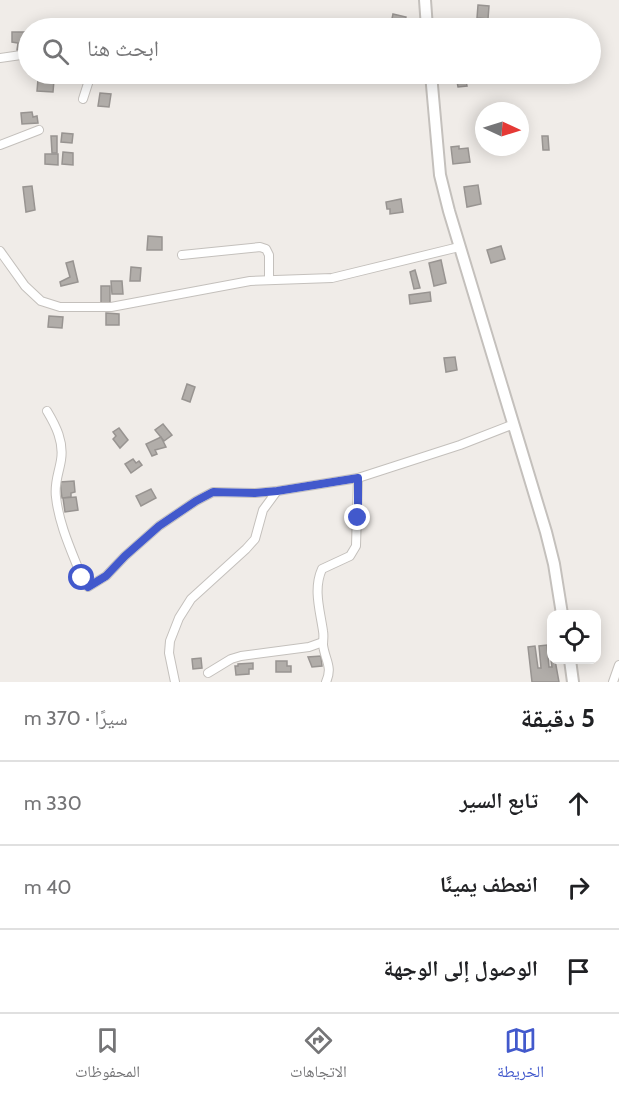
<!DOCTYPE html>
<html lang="ar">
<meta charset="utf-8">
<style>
body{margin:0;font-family:Cabin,"Noto Naskh Arabic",sans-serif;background:#f6f6f6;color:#202124;direction:rtl}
.controls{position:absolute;right:18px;bottom:18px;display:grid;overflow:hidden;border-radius:12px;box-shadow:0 3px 15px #0003}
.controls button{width:54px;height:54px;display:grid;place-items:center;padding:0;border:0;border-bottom:2px solid #e0e0e0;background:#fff;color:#202124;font:30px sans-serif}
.compass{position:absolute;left:475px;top:102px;width:54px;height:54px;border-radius:50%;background:#fff;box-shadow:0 3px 15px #0003;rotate:94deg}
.stop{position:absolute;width:18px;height:18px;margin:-14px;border:4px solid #4259cc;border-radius:50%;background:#fff}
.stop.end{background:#4259cc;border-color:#fff;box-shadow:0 2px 6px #0008}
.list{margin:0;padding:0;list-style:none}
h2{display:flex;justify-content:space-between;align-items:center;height:78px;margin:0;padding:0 24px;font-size:26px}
h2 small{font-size:20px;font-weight:400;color:#757577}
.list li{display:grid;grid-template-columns:39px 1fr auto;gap:18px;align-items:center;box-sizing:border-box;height:84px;padding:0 24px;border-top:2px solid #e0e0e0}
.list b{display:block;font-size:22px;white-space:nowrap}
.list em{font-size:20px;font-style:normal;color:#757577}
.icon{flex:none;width:33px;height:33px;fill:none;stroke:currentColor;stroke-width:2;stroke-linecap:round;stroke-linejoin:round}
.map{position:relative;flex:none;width:619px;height:682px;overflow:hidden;direction:ltr}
.search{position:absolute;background:#fff;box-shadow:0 3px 15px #0003;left:18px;right:18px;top:18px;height:66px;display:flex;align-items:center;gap:15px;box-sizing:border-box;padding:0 21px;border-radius:33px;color:#757577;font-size:22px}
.sheet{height:330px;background:#fff}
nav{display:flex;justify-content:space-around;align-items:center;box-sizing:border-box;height:84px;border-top:2px solid #e0e0e0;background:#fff;font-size:16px;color:#757577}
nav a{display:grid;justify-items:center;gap:3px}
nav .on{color:#4259cc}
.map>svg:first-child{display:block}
.building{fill:#b1ada9;stroke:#989491;stroke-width:1.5}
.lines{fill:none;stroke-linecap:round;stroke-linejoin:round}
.street-casing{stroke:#c4c0bc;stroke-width:10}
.secondary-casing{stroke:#c4c0bc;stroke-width:14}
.street{stroke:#fff;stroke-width:8}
.secondary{stroke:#fff;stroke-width:10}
.route{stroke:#4259cc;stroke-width:8}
</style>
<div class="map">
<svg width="619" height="682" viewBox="0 0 619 682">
<rect width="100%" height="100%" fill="#f0ece8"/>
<g class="building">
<polygon points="478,5 489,6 488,19 477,18"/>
<polygon points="393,14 406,17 403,28 390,28"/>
<polygon points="12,32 27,32 26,50 17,50 18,43 12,42"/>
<polygon points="465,75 467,86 458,87 456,76"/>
<polygon points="38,79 54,80 53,92 37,91"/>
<polygon points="100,93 111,94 109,107 98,106"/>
<polygon points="32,112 33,117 37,116 38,123 22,124 21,113"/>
<polygon points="62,133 73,134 72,143 61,142"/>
<polygon points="51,136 57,136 57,153 52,153"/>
<polygon points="542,136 548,136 549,150 543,150"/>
<polygon points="459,146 459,149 468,148 470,162 453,164 451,147"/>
<polygon points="63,152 73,153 73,165 62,164"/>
<polygon points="45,154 58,154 58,165 45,164"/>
<polygon points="478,185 481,204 467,207 464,187"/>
<polygon points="32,186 35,210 26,212 23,187"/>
<polygon points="401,199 403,212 390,214 390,209 387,209 386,202"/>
<polygon points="148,236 162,237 162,250 147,250"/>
<polygon points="501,246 505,259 491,263 487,250"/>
<polygon points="441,260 446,283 434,286 429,263"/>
<polygon points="73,261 78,282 61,286 60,282 70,277 66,263"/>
<polygon points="131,267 141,268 140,281 130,281"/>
<polygon points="415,270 420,288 414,289 410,272"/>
<polygon points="111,281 122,281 123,294 112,294"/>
<rect x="101" y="286" width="9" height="18"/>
<polygon points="430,292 431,301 410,304 409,295"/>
<polygon points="106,313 119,314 119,325 106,325"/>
<polygon points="49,316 63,317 62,328 48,327"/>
<polygon points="455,357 457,370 446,372 444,358"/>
<polygon points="187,384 195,387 190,402 182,399"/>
<polygon points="163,424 172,435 164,441 155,430"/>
<polygon points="119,428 128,440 120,448 113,439 116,436 113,432"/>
<polygon points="161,437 166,447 155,450 157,454 152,456 146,444"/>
<polygon points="133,459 136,463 139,461 142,465 131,473 125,464"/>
<polygon points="74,481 75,492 71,493 71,497 62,498 60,482"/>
<polygon points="151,489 156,498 141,506 136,496"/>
<polygon points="76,497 78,510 65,512 63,498"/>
<polygon points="547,645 549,667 552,667 551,660 555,660 559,682 532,682 528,647 535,646 538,668 541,668 539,646"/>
<polygon points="321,656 322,666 312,667 308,657"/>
<polygon points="201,658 202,668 193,669 192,659"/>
<polygon points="276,661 287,661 287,666 291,666 291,672 276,672"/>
<polygon points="253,663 253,669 249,669 249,674 236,675 235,666 238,666 238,664"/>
</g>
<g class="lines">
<defs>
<g id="street">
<polyline points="0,58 28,54"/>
<polyline points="83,99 91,74"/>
<polyline points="0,145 39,130"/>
<polyline points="0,251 25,286 41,301 60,307 111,307 250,281 332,278 459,247"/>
<polyline points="182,255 260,247 266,249 269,255 269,279"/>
<path d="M47,411C56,426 64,442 61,460C59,473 54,483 56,497C59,525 72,552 82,578L88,587L106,576L125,556L159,526L196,501L213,492L255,493L277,491L358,478L460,445L514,424"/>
<polyline points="208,673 231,659 241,656 309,647 323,642"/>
<polyline points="175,682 169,653 170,641 179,618 191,599 246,549 255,539 263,510 277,491"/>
<path d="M326,682C333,667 325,660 323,645C323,640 324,636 323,631C320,610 313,589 322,569L350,556L356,546L358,478"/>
<polyline points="613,682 619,665"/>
</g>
<g id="secondary">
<polyline points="425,0 427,28"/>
<polyline points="431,74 440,175 449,211 546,532 554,564 562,614"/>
<polyline points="570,660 573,682"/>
</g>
</defs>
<use href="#street" class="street-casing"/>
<use href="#secondary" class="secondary-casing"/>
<use href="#street" class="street"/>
<use href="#secondary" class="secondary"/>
</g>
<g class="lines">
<polyline class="route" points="82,578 88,587 106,576 125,556 159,526 196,501 213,492 255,493 277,491 358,478 358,518"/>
</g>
</svg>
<div class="controls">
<button><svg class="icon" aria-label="locate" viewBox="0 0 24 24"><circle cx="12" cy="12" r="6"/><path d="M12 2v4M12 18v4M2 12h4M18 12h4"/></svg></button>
</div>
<svg class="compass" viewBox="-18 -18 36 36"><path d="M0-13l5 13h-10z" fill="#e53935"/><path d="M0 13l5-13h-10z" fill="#757577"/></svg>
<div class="stop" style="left:82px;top:578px"></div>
<div class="stop end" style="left:358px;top:518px"></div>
<div class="search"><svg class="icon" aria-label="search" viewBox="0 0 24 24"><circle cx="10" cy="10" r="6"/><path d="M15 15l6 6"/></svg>ابحث هنا</div>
</div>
<section class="sheet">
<h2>5 دقيقة<small>سيرًا · 370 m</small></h2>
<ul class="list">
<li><svg class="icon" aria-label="ahead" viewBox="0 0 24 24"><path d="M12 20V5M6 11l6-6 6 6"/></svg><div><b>تابع السير</b></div><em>330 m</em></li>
<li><svg class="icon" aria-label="right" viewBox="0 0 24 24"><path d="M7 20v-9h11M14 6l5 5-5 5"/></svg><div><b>انعطف يمينًا</b></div><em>40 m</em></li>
<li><svg class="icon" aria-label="arrive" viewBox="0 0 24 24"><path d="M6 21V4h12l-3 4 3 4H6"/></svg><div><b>الوصول إلى الوجهة</b></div></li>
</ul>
</section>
<nav>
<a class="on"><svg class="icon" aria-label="map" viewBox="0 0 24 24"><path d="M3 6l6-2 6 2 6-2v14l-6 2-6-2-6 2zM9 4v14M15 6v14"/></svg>الخريطة</a>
<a><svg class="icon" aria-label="directions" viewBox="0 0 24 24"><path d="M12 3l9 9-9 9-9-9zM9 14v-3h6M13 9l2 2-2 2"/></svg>الاتجاهات</a>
<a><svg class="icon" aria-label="saved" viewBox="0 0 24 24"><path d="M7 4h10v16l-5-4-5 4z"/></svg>المحفوظات</a>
</nav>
